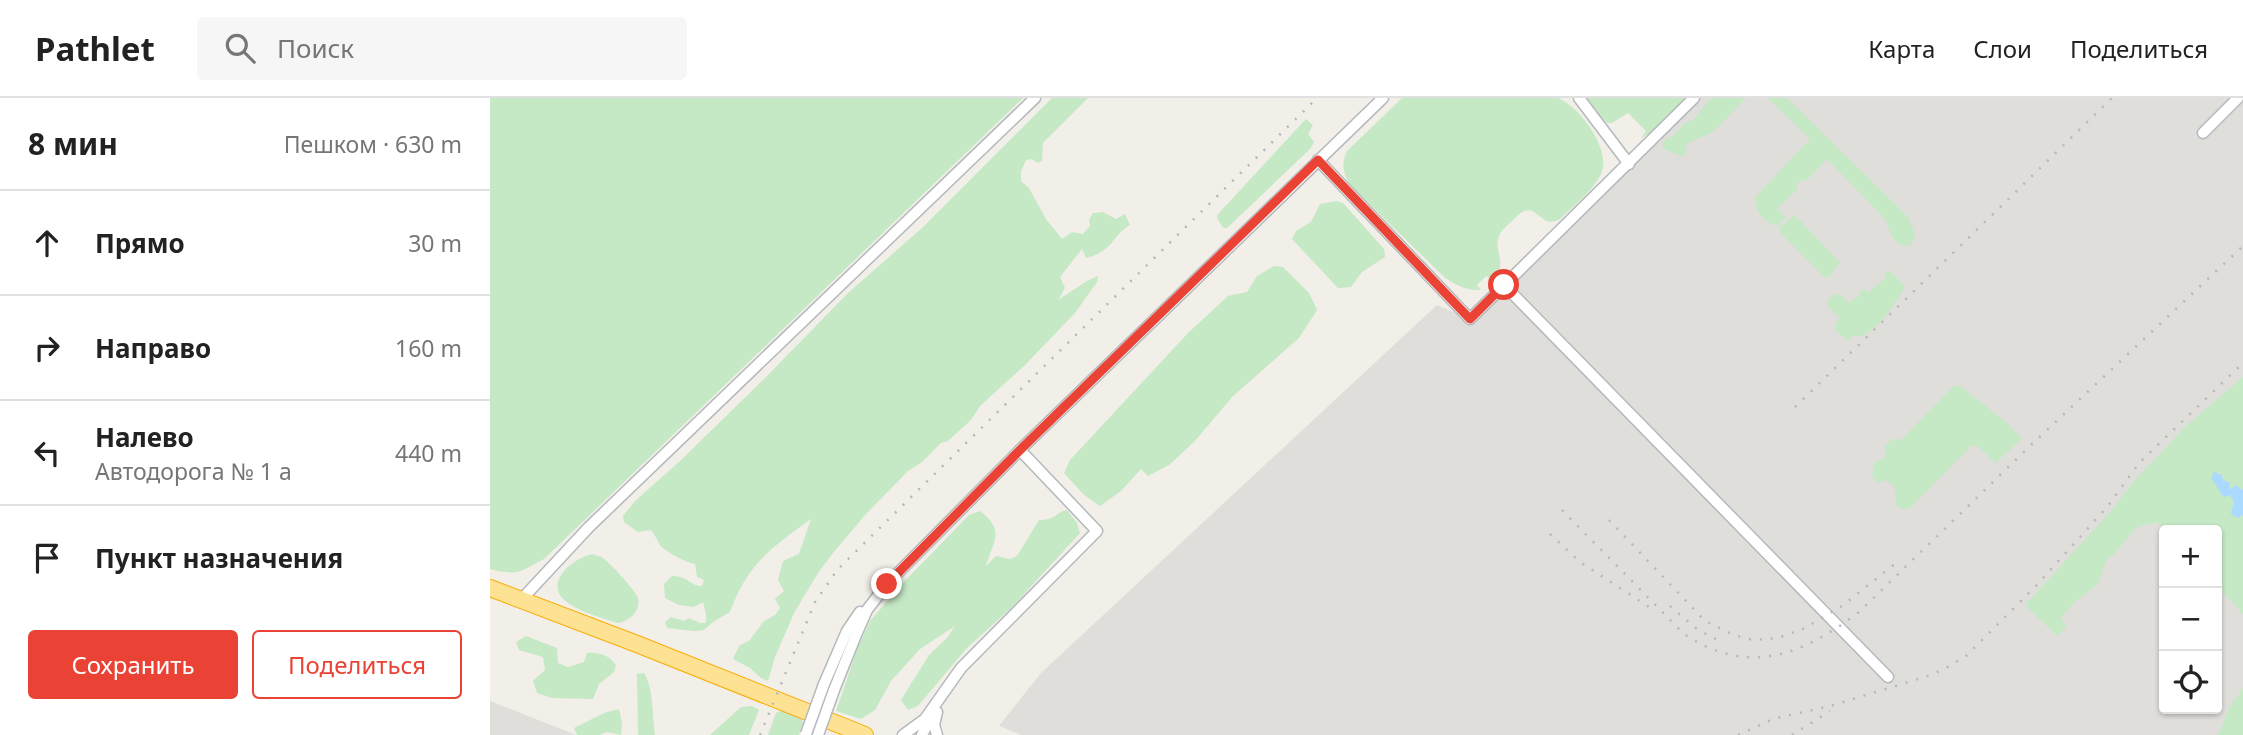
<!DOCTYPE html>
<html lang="ru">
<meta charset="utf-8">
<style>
body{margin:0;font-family:"Noto Sans",sans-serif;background:#f6f6f6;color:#222}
.controls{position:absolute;right:21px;bottom:21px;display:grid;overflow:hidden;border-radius:7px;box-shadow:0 2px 5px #0004}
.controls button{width:63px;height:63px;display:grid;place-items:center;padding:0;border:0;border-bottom:2px solid #e0e0e0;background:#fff;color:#222;font:35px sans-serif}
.stop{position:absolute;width:21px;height:21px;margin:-16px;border:5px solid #ea4335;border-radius:50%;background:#fff}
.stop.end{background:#ea4335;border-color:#fff;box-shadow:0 2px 7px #0008}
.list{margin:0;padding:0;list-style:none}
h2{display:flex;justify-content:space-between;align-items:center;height:91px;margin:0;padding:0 28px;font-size:30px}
h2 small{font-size:23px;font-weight:400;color:#767676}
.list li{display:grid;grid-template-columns:46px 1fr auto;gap:21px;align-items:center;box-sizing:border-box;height:105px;padding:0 28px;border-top:2px solid #e0e0e0}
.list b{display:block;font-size:26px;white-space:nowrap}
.list p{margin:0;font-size:23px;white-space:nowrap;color:#767676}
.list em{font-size:23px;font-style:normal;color:#767676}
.actions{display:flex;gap:14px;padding:21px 28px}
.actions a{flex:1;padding:16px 0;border:2px solid #ea4335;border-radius:7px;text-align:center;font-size:24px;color:#ea4335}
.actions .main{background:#ea4335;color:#fff}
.icon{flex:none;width:38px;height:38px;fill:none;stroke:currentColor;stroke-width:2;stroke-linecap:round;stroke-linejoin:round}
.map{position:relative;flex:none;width:1753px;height:637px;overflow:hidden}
header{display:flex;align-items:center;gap:42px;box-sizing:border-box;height:98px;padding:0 35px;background:#fff;border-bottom:2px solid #e0e0e0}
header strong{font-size:33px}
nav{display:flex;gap:38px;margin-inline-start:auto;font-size:24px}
.search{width:490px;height:63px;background:#f6f6f6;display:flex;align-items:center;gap:18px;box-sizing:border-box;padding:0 24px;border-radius:7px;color:#767676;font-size:26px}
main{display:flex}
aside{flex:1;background:#fff}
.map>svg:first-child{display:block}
.industrial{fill:#e0deda;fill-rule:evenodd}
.green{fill:#c5e8c5}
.water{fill:#aadaff}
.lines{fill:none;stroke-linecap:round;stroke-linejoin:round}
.minor-casing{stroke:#b5b8bc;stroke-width:13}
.highway-casing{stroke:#f9ab00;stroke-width:18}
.minor{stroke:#fff;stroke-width:10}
.highway{stroke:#fde293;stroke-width:16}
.rail{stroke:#b6b7b8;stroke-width:2.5;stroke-dasharray:2 9;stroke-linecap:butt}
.minor-bridge-casing{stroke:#b5b8bc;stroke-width:13;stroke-linecap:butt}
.minor-bridge{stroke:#fff;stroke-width:10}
.route{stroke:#ea4335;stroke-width:9}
</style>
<header>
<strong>Pathlet</strong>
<div class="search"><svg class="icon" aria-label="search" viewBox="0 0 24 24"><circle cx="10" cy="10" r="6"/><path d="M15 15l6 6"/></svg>Поиск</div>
<nav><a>Карта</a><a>Слои</a><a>Поделиться</a></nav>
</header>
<main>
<aside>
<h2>8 мин<small>Пешком · 630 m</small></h2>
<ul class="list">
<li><svg class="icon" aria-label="ahead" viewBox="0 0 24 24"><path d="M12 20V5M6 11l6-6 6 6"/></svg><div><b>Прямо</b></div><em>30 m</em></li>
<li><svg class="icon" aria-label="right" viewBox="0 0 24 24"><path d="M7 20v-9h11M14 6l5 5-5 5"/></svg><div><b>Направо</b></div><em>160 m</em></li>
<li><svg class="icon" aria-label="left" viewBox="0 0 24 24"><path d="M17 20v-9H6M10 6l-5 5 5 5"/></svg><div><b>Налево</b><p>Автодорога № 1 а</p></div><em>440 m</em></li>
<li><svg class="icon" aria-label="arrive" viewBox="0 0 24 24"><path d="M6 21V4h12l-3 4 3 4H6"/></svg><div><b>Пункт назначения</b></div></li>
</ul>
<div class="actions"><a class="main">Сохранить</a><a>Поделиться</a></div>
</aside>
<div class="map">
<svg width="1753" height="637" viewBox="0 0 1753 637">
<rect width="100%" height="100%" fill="#f1efe8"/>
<g class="industrial">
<path d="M1201,0H1753V637H531L509,628L551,575L947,207L980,221ZM1674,432H1727V611H1674Z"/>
<polygon points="0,603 86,637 0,637"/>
</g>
<g class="green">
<path d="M0,0H533L54,461C30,474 27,478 0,471Z"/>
<path d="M562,0H598L553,45L552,63L547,65L542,61L536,62L531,73V83L539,90L556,121L572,141L582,134L593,136L600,128L599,122L603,115L613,114L626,121L635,116L640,127C622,137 624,153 596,160L592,151L570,179L575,190L568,202L597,183L608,178L607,184L585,215L535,267L490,308L481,322L458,343L451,345L432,364L418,373L376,416L343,455L328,475L304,515L285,559L278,583L271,580L260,570L243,561L249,548L260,542L273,524L285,517L290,510L285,501L294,493L288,482L293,463L309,456L321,421C280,451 258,465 240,514L223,524L214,532L204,533L177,530L175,524L181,519L194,523L199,520L210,525H216V516L213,504L204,509L189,507L175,500L174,486L182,478C198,478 200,488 212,488L214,482L207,479L205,466C197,465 174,453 170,447C167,442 165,437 161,432L148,434L134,424L133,418L145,403L190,363L277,278L358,195L432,130Z"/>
<path d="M912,0H1068C1090,9 1122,52 1111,76C1103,93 1083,108 1070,121C1047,134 1048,95 1023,122C1019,126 1014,130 1011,134C1000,153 1020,162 1003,182L996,178L987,187L991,192C976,193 966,187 954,179L860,87C853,74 851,67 857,53Z"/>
<polygon points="1094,0 1199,0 1167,31 1151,40 1156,33 1138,15 1122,25 1117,25"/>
<path d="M1221,0H1256L1224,33L1195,47L1197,54L1192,59L1173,50L1172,44C1176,41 1181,39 1186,35C1192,30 1191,24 1202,23Z"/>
<path d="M1278,0H1297L1418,119L1424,134L1425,141L1419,148L1409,147L1402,139L1395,121L1337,61L1315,84L1311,82L1306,87L1308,91L1287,110L1296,120L1286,128C1274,123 1263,112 1266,98L1320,41Z"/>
<polygon points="816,21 823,27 818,36 824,44 820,51 737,130 733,130 727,120 728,116"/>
<polygon points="846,103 853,105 894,151 895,159 872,174 861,189 848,190 802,141 806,133 821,124 830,106"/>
<polygon points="1305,117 1350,165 1339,179 1335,180 1290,134 1290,129"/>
<polygon points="784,168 793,169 819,195 827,212 809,240 742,299 705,343 679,367 658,378 651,371 631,393 610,408 593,396 574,375 580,362 699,234 738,198 757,194 767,178"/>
<path d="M1400,173L1415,188C1408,202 1388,231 1374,237C1372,238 1365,238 1362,238L1358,243L1345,232L1344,227L1350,219L1339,210L1337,203L1344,196H1350L1359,205L1369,198L1370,192H1375L1378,195L1395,180L1396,174Z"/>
<polygon points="1753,279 1753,516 1727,488 1727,432 1679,432 1667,425 1657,426 1645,431 1627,453 1616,463 1608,486 1586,503 1571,520 1577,529 1567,538 1535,507 1620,414 1643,384 1697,327"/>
<polygon points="1469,287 1518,326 1532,341 1505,365 1490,350 1482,347 1421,409 1414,412 1406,407 1405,389 1395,382 1389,385 1382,378 1384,364 1391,362 1395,358 1395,348 1402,341 1411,342 1463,289"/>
<path d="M577,412L587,425L590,435L522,509L476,551L428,608L418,612L411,602L439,557L457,540L465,528L430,551L401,583L385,612L371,621L346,613L368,549L380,523L412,486L479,417L490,413C516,433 503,443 496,468L506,458L520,461L527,458L549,422C566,422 563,416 577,412Z"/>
<path d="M103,456C104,457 112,459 113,460C120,465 143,490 147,498C153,512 139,524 127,525C106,517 48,505 74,473C81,465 92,458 103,456Z"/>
<path d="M36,538L67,550L68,565L78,569L94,564L97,555C109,554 119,557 126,567L124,574L109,586L103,601L62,600L47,595L43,583L55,572L53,559L29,552L26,544Z"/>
<path d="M154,575C164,592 162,617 165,637H148L147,576Z"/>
<polygon points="1753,590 1753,637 1727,637 1731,631 1738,612"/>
<polygon points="262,608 269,612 259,637 220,637 251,609"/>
<polygon points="296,610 310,616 313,625 309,637 278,637 286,615"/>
<polygon points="129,611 132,625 131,637 117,634 110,637 87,637 84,630 114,615"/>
</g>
<path class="water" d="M1724,374L1732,377L1733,382L1740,385L1739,390L1741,391L1745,387L1753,392V417L1748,420L1741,416L1744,403L1740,397L1734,399C1729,395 1727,386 1721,381Z"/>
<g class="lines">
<defs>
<g id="minor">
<polyline points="1089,0 1139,66"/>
<polyline points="1713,35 1748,0"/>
<polyline points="828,62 980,221 1204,0"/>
<polyline points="1014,187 1398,579"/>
<polyline points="31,502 99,429 545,0"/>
<polyline points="334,586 357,533 370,514"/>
<polyline points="344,592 366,537 377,512 397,486 530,352 893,0"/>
<polyline points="413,637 435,621 471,570 607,433 530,352"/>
<polyline points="432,637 442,617"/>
<polyline points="447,637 444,627 447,614"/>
</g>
<polyline id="highway" points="0,490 147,546 375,637"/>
</defs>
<use href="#minor" class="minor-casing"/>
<use href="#highway" class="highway-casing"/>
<use href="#minor" class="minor"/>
<use href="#highway" class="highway"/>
<g class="rail">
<polyline points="1305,309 1622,0"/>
<path d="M1072,412L1194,536C1258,579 1313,557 1369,514L1540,348L1753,148"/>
<polyline points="1119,422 1215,523 1244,537 1263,542 1288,540 1315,530 1352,508 1406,465"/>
<polyline points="1060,436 1090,464 1159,509"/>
<polyline points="1180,508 1208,532 1232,544"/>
<polyline points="270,637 325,504 348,471 827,0"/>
<polyline points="1248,637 1283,621 1340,608 1438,578 1456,570 1476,558 1544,490 1618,408 1649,365 1753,265"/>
<polyline points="1302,637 1340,613"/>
</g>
<defs>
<g id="minor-bridge">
<polyline points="316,636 334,586"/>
<polyline points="328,637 344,592"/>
</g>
</defs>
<use href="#minor-bridge" class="minor-bridge-casing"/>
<use href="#minor-bridge" class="minor-bridge"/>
</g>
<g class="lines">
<polyline class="route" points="397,486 530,352 828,62 980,221 1014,187"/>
</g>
</svg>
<div class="controls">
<button>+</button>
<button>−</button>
<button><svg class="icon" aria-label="locate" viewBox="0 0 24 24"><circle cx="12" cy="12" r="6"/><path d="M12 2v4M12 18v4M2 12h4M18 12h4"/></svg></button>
</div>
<div class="stop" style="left:1014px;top:187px"></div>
<div class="stop end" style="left:397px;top:486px"></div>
</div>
</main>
